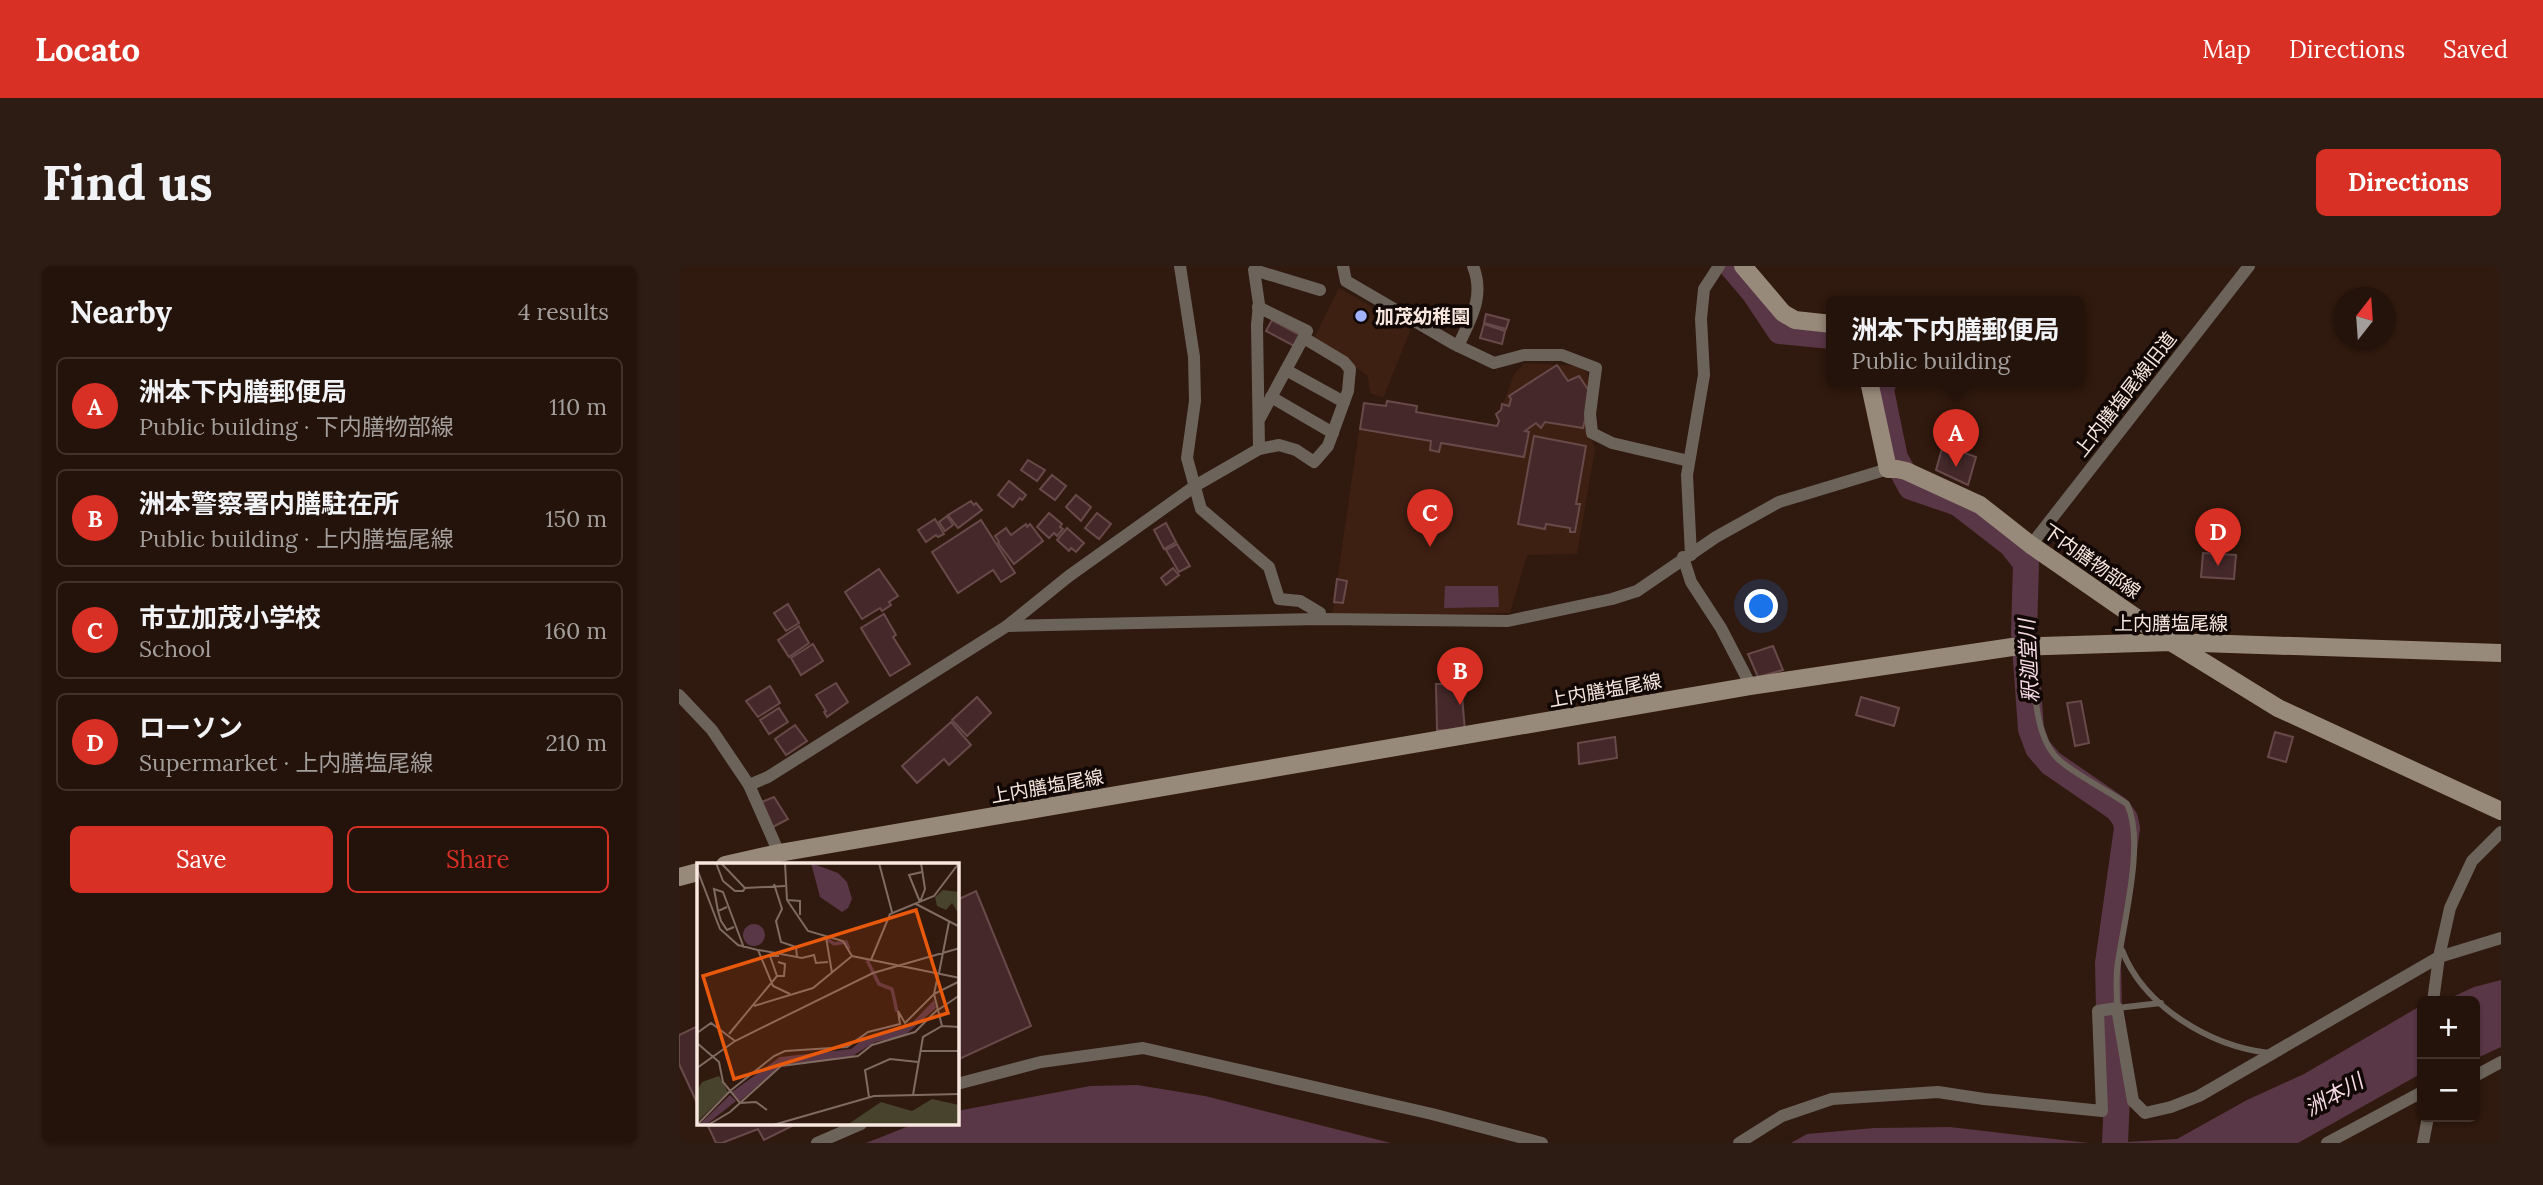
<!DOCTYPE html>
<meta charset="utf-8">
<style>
body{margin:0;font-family:Lora,"Noto Sans JP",serif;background:#2c1c13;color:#f1f3f6}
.controls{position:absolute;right:21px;bottom:21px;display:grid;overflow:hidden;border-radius:10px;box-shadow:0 2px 5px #0004}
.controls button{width:63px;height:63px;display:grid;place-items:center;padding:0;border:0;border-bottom:2px solid #41322b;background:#24130a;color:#f1f3f6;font:35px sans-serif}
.compass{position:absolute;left:1654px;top:21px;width:63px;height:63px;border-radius:50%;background:#24130a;box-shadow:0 2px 5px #0004;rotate:17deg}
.you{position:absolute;left:1083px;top:341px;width:24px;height:24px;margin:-18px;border:5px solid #fff;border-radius:50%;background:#1a73e8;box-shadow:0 0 0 10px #1a73e833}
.badge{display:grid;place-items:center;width:46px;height:46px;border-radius:50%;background:#d93025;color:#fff;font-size:23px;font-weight:700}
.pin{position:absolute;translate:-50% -58px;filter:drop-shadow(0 2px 4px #0008)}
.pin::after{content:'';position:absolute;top:37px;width:24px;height:21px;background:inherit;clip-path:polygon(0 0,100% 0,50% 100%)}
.popup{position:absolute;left:1147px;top:30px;width:259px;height:91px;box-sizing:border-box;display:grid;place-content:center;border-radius:10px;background:#24130a;filter:drop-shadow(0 2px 5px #0005);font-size:23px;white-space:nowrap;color:#a39e9c}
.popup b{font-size:26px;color:#f1f3f6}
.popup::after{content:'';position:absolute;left:50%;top:100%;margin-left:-14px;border:14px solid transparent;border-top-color:#24130a}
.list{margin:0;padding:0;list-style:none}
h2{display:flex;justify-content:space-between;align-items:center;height:91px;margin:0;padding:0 28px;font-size:30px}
h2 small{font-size:23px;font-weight:400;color:#a39e9c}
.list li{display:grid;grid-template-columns:46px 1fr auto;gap:21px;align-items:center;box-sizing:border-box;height:98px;margin:0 14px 14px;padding:0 14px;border:2px solid #41322b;border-radius:10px}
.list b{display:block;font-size:26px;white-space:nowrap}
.list p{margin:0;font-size:23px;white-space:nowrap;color:#a39e9c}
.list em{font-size:23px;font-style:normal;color:#a39e9c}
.actions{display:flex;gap:14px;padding:21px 28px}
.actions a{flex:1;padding:16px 0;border:2px solid #d93025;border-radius:10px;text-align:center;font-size:24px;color:#d93025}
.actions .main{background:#d93025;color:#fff}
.map{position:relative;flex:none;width:1822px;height:877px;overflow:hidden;border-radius:10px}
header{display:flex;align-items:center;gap:42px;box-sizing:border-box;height:98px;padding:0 35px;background:#d93025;color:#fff}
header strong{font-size:33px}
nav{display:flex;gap:38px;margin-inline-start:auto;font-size:24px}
.intro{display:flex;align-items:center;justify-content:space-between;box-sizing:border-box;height:168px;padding:0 42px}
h1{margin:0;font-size:49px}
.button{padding:18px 32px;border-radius:10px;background:#d93025;color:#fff;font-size:24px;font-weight:700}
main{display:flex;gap:42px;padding:0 42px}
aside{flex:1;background:#24130a;border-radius:10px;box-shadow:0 2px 5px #0004}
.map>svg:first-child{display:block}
.built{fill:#3e2012}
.water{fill:#5a3746}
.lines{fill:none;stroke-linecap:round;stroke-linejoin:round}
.river{stroke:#5a3746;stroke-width:26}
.building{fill:#45292a;stroke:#684a4a;stroke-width:2}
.service{stroke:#6c645a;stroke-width:6}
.minor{stroke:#6c645a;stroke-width:12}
.secondary{stroke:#988a7a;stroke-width:18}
.poi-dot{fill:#a1b3fd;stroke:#110704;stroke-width:2.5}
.labels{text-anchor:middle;stroke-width:7;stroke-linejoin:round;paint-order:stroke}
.poi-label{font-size:19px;font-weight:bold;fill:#f7e7df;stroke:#110704;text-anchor:start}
.street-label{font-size:19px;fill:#f7e7df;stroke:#110704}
.water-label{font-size:21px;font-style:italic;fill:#f6dae5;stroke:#110704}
.inset-river{fill:none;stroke:#5a3746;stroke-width:3.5}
.inset-road{fill:none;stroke:#806b62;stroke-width:2}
.view{fill:#e8590c;fill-opacity:0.15;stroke:#e8590c;stroke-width:3.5}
.inset-edge{fill:none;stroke:#f7e7df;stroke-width:3.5}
</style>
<header>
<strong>Locato</strong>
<nav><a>Map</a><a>Directions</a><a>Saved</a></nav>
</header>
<div class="intro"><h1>Find us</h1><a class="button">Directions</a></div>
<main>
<aside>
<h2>Nearby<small>4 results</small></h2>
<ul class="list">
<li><span class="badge">A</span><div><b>洲本下内膳郵便局</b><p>Public building · 下内膳物部線</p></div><em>110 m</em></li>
<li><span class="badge">B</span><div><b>洲本警察署内膳駐在所</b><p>Public building · 上内膳塩尾線</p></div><em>150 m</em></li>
<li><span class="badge">C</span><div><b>市立加茂小学校</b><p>School</p></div><em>160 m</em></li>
<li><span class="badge">D</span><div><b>ローソン</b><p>Supermarket · 上内膳塩尾線</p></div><em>210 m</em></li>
</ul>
<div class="actions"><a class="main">Save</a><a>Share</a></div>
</aside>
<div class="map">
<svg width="1822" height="877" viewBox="0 0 1822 877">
<rect width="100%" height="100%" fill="#30190e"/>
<g class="built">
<polygon points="660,22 732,63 704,132 691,127 689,110 635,72"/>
<polygon points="846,97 897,100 908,106 913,123 909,163 916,183 898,288 848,289 831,347 653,350 684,137 817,159 835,108"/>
</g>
<g class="water">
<polygon points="766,320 819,320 820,341 765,342"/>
<polygon points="1822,714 1822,781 1796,793 1796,735 1765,735 1795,721"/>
<polygon points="1743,739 1743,807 1619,877 1430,877 1498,873 1568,834 1625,808"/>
<polygon points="458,819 526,830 712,877 187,877 235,858 278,858 278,845 411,820"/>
<polygon points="1271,861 1410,877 1112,877 1128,868 1195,862"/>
</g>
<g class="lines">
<g class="river">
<polyline points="1053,0 1075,26 1101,65 1153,70"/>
<polyline points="1205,115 1202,124 1216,192 1232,221 1279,237 1332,278 1347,297 1345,367 1352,463 1359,482 1372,497 1439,543 1446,553 1448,562 1429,697 1430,743"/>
<polyline points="1432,763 1438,831 1436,877"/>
</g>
</g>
<g class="building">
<polygon points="807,48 830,54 827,63 805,57"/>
<polygon points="593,54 621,69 615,80 587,65"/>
<polygon points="805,58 826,65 823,78 801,72"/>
<polygon points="878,99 889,115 900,110 912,128 904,162 866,156 862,162 857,157 846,165 850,166 845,191 762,177 760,186 751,184 752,175 681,163 685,137 707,140 708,135 738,140 737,146 818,160 820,155 817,148 822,144 823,138 830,140 832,133 830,130"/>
<polygon points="855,170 907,180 897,238 901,238 896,266 891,266 891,262 867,258 866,263 839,258"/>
<polygon points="1264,179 1297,191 1289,219 1257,204"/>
<polygon points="349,194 366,204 358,215 342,204"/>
<polygon points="373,209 387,220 376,234 361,223"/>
<polygon points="330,215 347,229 343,234 341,232 334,241 319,229"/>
<polygon points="397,229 412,241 402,255 387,241"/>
<polygon points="292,235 295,239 297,237 303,244 279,262 269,249"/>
<polygon points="370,247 383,258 381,261 384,263 378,270 375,267 370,272 358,261"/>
<polygon points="418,247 432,258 420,273 406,262"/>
<polygon points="268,250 274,259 266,265 260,256"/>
<polygon points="256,253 265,268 259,271 257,269 247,276 239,264"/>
<polygon points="302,254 336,307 322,316 314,304 279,327 253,286"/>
<polygon points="487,257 497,276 485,283 475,264"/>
<polygon points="347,258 348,261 351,258 364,275 335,298 319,277 320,276 316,270 327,262 332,269"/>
<polygon points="388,262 405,277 397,286 392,282 390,285 378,274"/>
<polygon points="498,278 511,300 500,306 487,284"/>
<polygon points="1524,287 1557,289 1555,313 1522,311"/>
<polygon points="494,302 500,309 487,319 482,312"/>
<polygon points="200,303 219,330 210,336 212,339 203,345 201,342 183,353 166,326"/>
<polygon points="658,313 668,315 664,337 655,336"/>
<polygon points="109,338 120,357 107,365 95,347"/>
<polygon points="205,348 217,369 214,371 231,398 211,410 182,362"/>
<polygon points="120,360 130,377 110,391 99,374"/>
<polygon points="134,378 144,395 122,409 112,392"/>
<polygon points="1094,380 1104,404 1079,411 1069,388"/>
<polygon points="157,417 169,436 148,451 145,446 147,445 137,429"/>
<polygon points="757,418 782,418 786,465 758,464"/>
<polygon points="91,420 101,437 79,451 67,435"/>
<polygon points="298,431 312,447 288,470 273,454"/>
<polygon points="1182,431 1220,442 1215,460 1177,449"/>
<polygon points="1402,435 1410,477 1396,480 1388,437"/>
<polygon points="100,442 109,456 90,468 81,454"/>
<polygon points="272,456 292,479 270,499 265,493 238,517 223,500"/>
<polygon points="116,459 128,475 107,489 96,473"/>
<polygon points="1596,466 1614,471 1607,496 1589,491"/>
<polygon points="936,471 938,492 900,498 899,477"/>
<polygon points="95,531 109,553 90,563 80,537"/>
<polygon points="297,625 352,760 278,794 278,634"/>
<polygon points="19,760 19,839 0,798 0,769"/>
<polygon points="28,858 117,858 85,874 79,863 43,877 37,877"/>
</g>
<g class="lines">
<g class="service">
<path d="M1355,382C1355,415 1354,469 1379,493C1395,508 1428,524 1448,538C1467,576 1443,661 1438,704C1437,716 1438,729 1438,742L1482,737"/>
<path d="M1443,684C1465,741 1531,780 1590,787"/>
</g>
<g class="minor">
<polyline points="501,0 515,91 516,135 508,192 522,243 590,301 600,333 621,335 641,347 640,353"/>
<polyline points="664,0 667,15 775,78 815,97 845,89 883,89 917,102 911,148 913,167 933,177 1010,195"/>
<polyline points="579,41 628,65 581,152"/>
<path d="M779,80C792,52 806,31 794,0"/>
<polyline points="607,104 665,136"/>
<polyline points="592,131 654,167"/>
<polyline points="580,183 578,59 580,38 575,4 641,24"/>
<polyline points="1352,279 1570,0"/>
<polyline points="1012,289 1008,209 1025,109 1022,53 1025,23 1040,0"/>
<polyline points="1004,291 1012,316 1042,362 1072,420"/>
<polyline points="328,360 640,353 829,355 933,333 958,325 1037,271 1100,236 1209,203"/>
<polyline points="0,429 33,464 70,519 100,587"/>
<polyline points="70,519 89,511 328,360 390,310 516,220 580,183 600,179 617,184 635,196 649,180 669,125 671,103 665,96 625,72"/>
<polyline points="1754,735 1760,691 1771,642 1793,595 1822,566"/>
<polyline points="1796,810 1822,796"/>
<polyline points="278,818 362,796 464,782 753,848 863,877"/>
<polyline points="138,877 182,858"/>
<polyline points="1060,877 1103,850 1153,833 1259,826 1305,833 1423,845 1419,745 1438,742 1454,835 1466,847 1492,841 1520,830 1760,691 1822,672"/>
<polyline points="1648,877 1743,826"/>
<polyline points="1744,877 1749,851"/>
</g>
<g class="secondary">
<polyline points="1064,0 1104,47 1116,54 1153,58"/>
<polyline points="1190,115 1209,203 1218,203 1227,205 1301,239 1352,279 1492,376 1599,442 1822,545"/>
<polyline points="46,599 100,587 1072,420 1333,381 1492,376 1822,387"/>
<polyline points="0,611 19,606"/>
</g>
</g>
<circle class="poi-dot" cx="682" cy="50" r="7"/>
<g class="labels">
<g class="poi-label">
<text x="696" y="57">加茂幼稚園</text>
</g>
<g class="street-label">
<text transform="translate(1446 128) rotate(-52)" y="7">上内膳塩尾線旧道</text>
<text transform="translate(1413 295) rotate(35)" y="7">下内膳物部線</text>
<text x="1492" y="364">上内膳塩尾線</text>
<text transform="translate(926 424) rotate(-10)" y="7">上内膳塩尾線</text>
<text transform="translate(368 520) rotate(-10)" y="7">上内膳塩尾線</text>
</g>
<g class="water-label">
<text transform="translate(1350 395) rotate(-93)" y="7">釈迦堂川</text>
<text transform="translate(1655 829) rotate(-29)" y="7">洲本川</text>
</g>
</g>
<g transform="translate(18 597)">
<rect width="262" height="262" fill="#30190e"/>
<path d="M246,27L262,29V51L255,40L249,47L240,43L238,34ZM22,213L31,229L0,259V228L5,219ZM235,236L262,242V262H150L184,239L215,248Z" fill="#47432c"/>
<path d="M114,0L141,10L150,19L155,36L151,45L145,49L123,34ZM46 72a11 11 0 1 1 22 0a11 11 0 1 1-22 0ZM237,137L239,145L207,173L178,179L154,194L84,202L43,238L35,229L83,194L154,186L169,174L213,162ZM33,232L39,238L9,262H2Z" fill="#5a3746"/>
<path class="inset-river" d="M127,74L137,81L149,79L152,86M170,97L182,121L195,126L200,149"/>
<path class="inset-road" d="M19,0L26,18L38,28H46L48,25L24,0M88,0L90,37L111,68L146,78L155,93L263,115M182,0L195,49M0,6L23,66L41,82L61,87L76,123L93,131M77,21L85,46L79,58L84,79L99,84L100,94M48,25L88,23M90,37L103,38V52M223,39L212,12L225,9M223,39L228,26L224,0M219,41L263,64M30,44L21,48L24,58L30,67L37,64M21,48L17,26L26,29L47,85M129,74L135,110M62,87L105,95L117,92L119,100L131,99M174,97L193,51L237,33L262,0M242,110L252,59M241,112L237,131L245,163M80,113L73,93H82M57,143L116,125L155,93M241,147L263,132M0,170L14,160L38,178M32,171L80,113H87L88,101L81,99M0,180L22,199L26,219L43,240L59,239L70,247M223,188H263M0,205L38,178L176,110L263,85M216,232L226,174L245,163L263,164M172,234L168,207L193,196L221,199M0,262L33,228L77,193L88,188L150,184L171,169L203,161L201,148L208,160L237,131L263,118M11,262L33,249L84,203L161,193L175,182L218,169L241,146M76,262L177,233L263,231"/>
<path class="view" d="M219,47L251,150L37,216L6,113Z"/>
<rect width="262" height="262" class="inset-edge"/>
</g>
</svg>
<div class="controls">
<button>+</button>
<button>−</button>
</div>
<svg class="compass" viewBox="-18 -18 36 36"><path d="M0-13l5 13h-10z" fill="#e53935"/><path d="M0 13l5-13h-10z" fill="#a39e9c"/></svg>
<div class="you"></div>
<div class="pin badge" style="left:1277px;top:201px">A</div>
<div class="popup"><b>洲本下内膳郵便局</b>Public building</div>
<div class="pin badge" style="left:781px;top:439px">B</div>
<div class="pin badge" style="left:751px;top:281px">C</div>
<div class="pin badge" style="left:1539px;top:300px">D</div>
</div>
</main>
